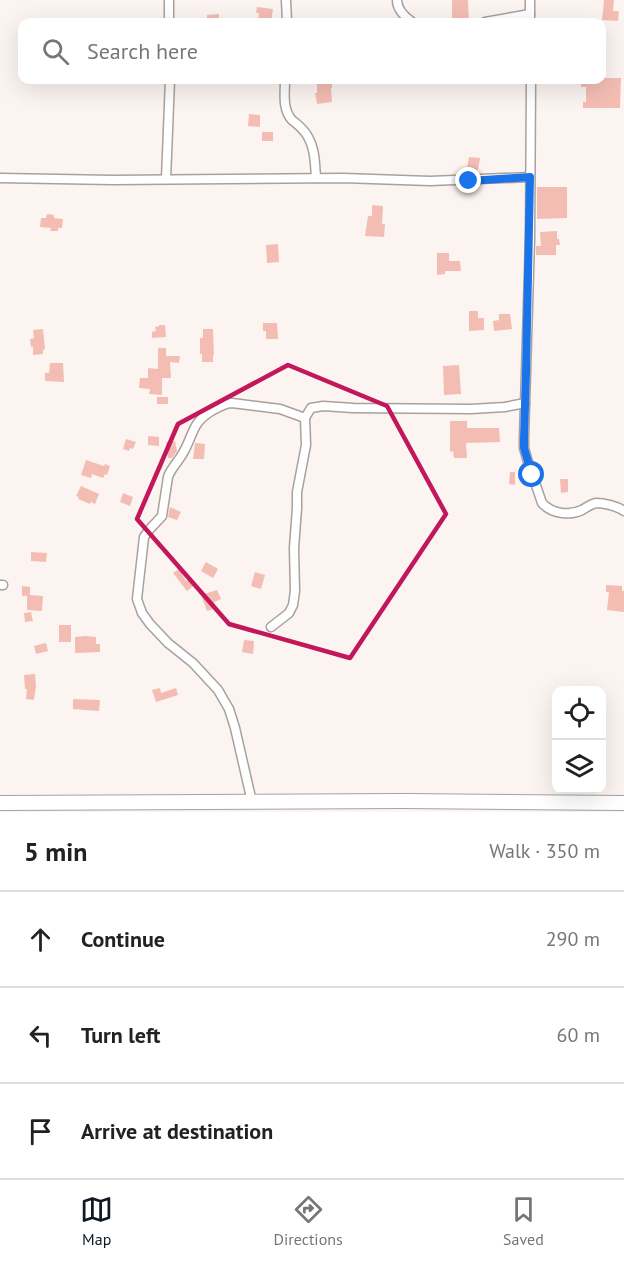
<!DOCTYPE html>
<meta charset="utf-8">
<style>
body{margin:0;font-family:"PT Sans",sans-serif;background:#f6f6f6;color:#222}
.controls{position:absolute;right:18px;bottom:18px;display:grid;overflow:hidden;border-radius:12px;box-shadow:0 6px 24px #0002}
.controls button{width:54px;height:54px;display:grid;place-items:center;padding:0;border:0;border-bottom:2px solid #e0e0e0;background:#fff;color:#222;font:30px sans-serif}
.stop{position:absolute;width:18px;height:18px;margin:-14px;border:4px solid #1a73e8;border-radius:50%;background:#fff}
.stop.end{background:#1a73e8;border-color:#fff;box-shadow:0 2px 6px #0008}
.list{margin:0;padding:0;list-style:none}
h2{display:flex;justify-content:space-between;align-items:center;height:78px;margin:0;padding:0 24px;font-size:26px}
h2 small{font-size:20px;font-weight:400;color:#767676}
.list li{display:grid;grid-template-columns:39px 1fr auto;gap:18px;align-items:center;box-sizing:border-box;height:96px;padding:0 24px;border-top:2px solid #e0e0e0}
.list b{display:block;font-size:22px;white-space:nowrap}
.list em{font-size:20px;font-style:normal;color:#767676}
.icon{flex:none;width:33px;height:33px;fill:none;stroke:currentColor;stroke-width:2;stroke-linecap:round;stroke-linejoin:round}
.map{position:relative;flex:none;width:624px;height:812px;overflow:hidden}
.search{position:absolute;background:#fff;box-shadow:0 6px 24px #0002;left:18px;right:18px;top:18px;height:66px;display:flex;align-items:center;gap:15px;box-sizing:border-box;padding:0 21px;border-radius:12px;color:#767676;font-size:22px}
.sheet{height:366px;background:#fff}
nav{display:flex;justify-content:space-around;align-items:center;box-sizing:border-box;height:84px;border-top:2px solid #e0e0e0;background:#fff;font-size:16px;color:#767676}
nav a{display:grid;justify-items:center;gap:3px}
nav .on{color:#111827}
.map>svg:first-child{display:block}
.building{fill:#f3bdb4}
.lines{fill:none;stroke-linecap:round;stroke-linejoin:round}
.minor-casing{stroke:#a8a19e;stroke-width:11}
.primary-casing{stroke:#a8a19e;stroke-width:16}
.minor{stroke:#fff;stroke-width:8}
.primary{stroke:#fff;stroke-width:14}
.route{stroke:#1a73e8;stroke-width:8}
.marked{fill:none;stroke:#c2185b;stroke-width:4.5;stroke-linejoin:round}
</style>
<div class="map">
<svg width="624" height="812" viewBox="0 0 624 812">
<rect width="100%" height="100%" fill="#fbf4f0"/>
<g class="building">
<polygon points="452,0 468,0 469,22 452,22"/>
<polygon points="604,0 614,0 613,11 619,11 618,21 602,20"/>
<polygon points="257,7 273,9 271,22 258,22 259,13 256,13"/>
<polygon points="219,14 219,22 207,22 207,15"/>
<polygon points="604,78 621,78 620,108 583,108 583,102 586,102 586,87 581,87 581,80 604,80"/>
<polygon points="323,80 332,80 332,88 331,88 332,102 317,104 315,93 317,93 317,81 323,81"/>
<polygon points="249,114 260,115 260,127 248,126"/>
<rect x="262" y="132" width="11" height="9"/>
<polygon points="469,157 480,158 478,170 467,168"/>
<polygon points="537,187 567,187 567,218 537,219"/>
<polygon points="372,205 383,206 382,224 385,224 384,237 365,236 368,216 372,216"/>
<polygon points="47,214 54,215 54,218 63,219 62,228 58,228 58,231 50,231 51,228 40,227 41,218 46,218"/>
<polygon points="557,231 557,239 559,239 560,245 556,245 556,255 536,255 536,246 541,246 540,232"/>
<polygon points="278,244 279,262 267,263 266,245"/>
<polygon points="437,253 449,253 449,261 460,261 461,271 445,271 445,274 437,275"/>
<polygon points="469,311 478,311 478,318 484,318 484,330 469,331"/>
<polygon points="499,314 510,314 512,329 494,331 493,321 499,320"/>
<polygon points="263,323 277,323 278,339 266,339 266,331 263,331"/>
<polygon points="159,325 165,325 166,337 152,338 152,332 156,331 155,327 159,326"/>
<polygon points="43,329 45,349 43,350 43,354 33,355 33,347 31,347 30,339 34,338 33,330"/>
<polygon points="203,329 213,329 214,355 213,355 213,362 202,362 202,354 200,354 200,338 203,338"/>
<polygon points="158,348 166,348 166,356 180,356 179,363 170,362 171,378 162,378 162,395 149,394 150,389 139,388 140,378 148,378 148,368 158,369"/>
<polygon points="50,363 63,363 64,382 45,381 45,373 49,373"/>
<polygon points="459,365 461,394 444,395 443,366"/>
<rect x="157" y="397" width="11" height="7"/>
<polygon points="450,421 467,421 467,428 499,428 500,442 466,443 467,458 454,458 453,451 450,452"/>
<polygon points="148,436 159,437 159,446 148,445"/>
<polygon points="126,439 136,442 133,449 130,448 129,451 123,449"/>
<polygon points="175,441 177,451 172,458 168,458 166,442"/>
<polygon points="195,443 205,444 204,459 193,459"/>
<polygon points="86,460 104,466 105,464 110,466 107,475 105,474 103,478 92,474 91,478 81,475"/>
<polygon points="510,472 515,472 515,485 509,484"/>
<polygon points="560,479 568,479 568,492 561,493"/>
<polygon points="81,486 99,494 95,504 91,502 90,504 78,499 79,497 76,496"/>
<polygon points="123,493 133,497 130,506 120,502"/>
<polygon points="170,507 181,512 177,520 168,517"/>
<polygon points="31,552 47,553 46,562 31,561"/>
<polygon points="206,562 218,569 213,578 201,571"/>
<polygon points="179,569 186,581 188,580 193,586 187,591 173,573"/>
<polygon points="255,572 265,575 261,589 251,586"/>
<polygon points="606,585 622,586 622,591 624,591 624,612 607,610 609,592 606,592"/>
<polygon points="22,586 30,587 30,595 43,596 42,611 27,610 27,596 22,596"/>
<polygon points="217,590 221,599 214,602 216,608 207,611 201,595"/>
<polygon points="31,612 33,621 25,622 24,613"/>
<rect x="59" y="625" width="12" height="17"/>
<polygon points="85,636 96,637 96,644 100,644 100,652 75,653 75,637"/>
<polygon points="244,640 254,641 253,654 242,652"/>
<polygon points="46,643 48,651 36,654 34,646"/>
<polygon points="35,674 36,686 34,700 26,699 27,689 25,689 24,675"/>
<polygon points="160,688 161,693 176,688 178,695 156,702 152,690"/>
<polygon points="73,699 100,700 99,711 73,709"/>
</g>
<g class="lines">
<defs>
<g id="minor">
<polyline points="169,0 169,22"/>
<polyline points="286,0 287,22"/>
<path d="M397,0C397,9 405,17 412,22"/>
<polyline points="530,0 530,22"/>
<polyline points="485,22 530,14"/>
<path d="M285,80C285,93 282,109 292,120C298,125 304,129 308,137C315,149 315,164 316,178"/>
<path d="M531,80L530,239L524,438V448L528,462L542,503C552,514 569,516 582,510C587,507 591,504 596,503C604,503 617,506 624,511"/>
<polyline points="0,178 113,180 343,178 430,181 530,177"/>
<polyline points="166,179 170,80"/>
<polyline points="0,585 3,585"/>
<polyline points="271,627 289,613 293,605 295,591 294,548 297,508 297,492 306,445 305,418 311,408 323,406 353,408 471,409 505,407 525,403"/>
<path d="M252,802L235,728L229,709L218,690L193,663L168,643L150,624L142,613L137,599L144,537L149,530L162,516L168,477C171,468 178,462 183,453C195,432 191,422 215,409C221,406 226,403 232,403L280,409L305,418"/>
</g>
<polyline id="primary" points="0,803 404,801 624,803"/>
</defs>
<use href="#minor" class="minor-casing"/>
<use href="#primary" class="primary-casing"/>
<use href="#minor" class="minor"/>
<use href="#primary" class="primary"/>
</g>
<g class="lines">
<polyline class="route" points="469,181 530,177 526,373 524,438 524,448 532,475"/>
</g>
<path class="marked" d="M288,365L387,406L446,514L350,658L229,624L137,519L178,424Z"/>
</svg>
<div class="controls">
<button><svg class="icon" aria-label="locate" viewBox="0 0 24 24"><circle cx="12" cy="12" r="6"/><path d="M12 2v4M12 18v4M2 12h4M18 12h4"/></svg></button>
<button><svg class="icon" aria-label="layers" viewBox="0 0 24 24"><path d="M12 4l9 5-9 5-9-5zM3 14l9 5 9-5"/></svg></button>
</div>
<div class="stop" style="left:532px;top:475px"></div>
<div class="stop end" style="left:469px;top:181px"></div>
<div class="search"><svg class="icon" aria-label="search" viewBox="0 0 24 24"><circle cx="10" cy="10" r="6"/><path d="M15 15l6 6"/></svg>Search here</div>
</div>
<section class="sheet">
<h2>5 min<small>Walk · 350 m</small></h2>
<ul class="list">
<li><svg class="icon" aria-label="ahead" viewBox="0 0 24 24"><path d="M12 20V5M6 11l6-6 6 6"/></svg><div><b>Continue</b></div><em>290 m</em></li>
<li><svg class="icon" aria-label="left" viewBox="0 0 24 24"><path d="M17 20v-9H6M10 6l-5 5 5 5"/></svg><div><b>Turn left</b></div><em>60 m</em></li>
<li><svg class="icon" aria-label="arrive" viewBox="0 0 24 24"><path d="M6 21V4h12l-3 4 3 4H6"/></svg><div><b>Arrive at destination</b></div></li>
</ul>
</section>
<nav>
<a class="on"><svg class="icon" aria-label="map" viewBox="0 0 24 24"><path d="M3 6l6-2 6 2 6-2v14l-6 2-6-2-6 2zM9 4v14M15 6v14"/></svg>Map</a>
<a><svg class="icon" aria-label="directions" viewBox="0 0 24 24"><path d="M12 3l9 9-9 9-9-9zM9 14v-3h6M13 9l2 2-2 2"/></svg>Directions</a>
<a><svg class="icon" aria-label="saved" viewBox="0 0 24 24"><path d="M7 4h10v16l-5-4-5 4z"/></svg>Saved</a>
</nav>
